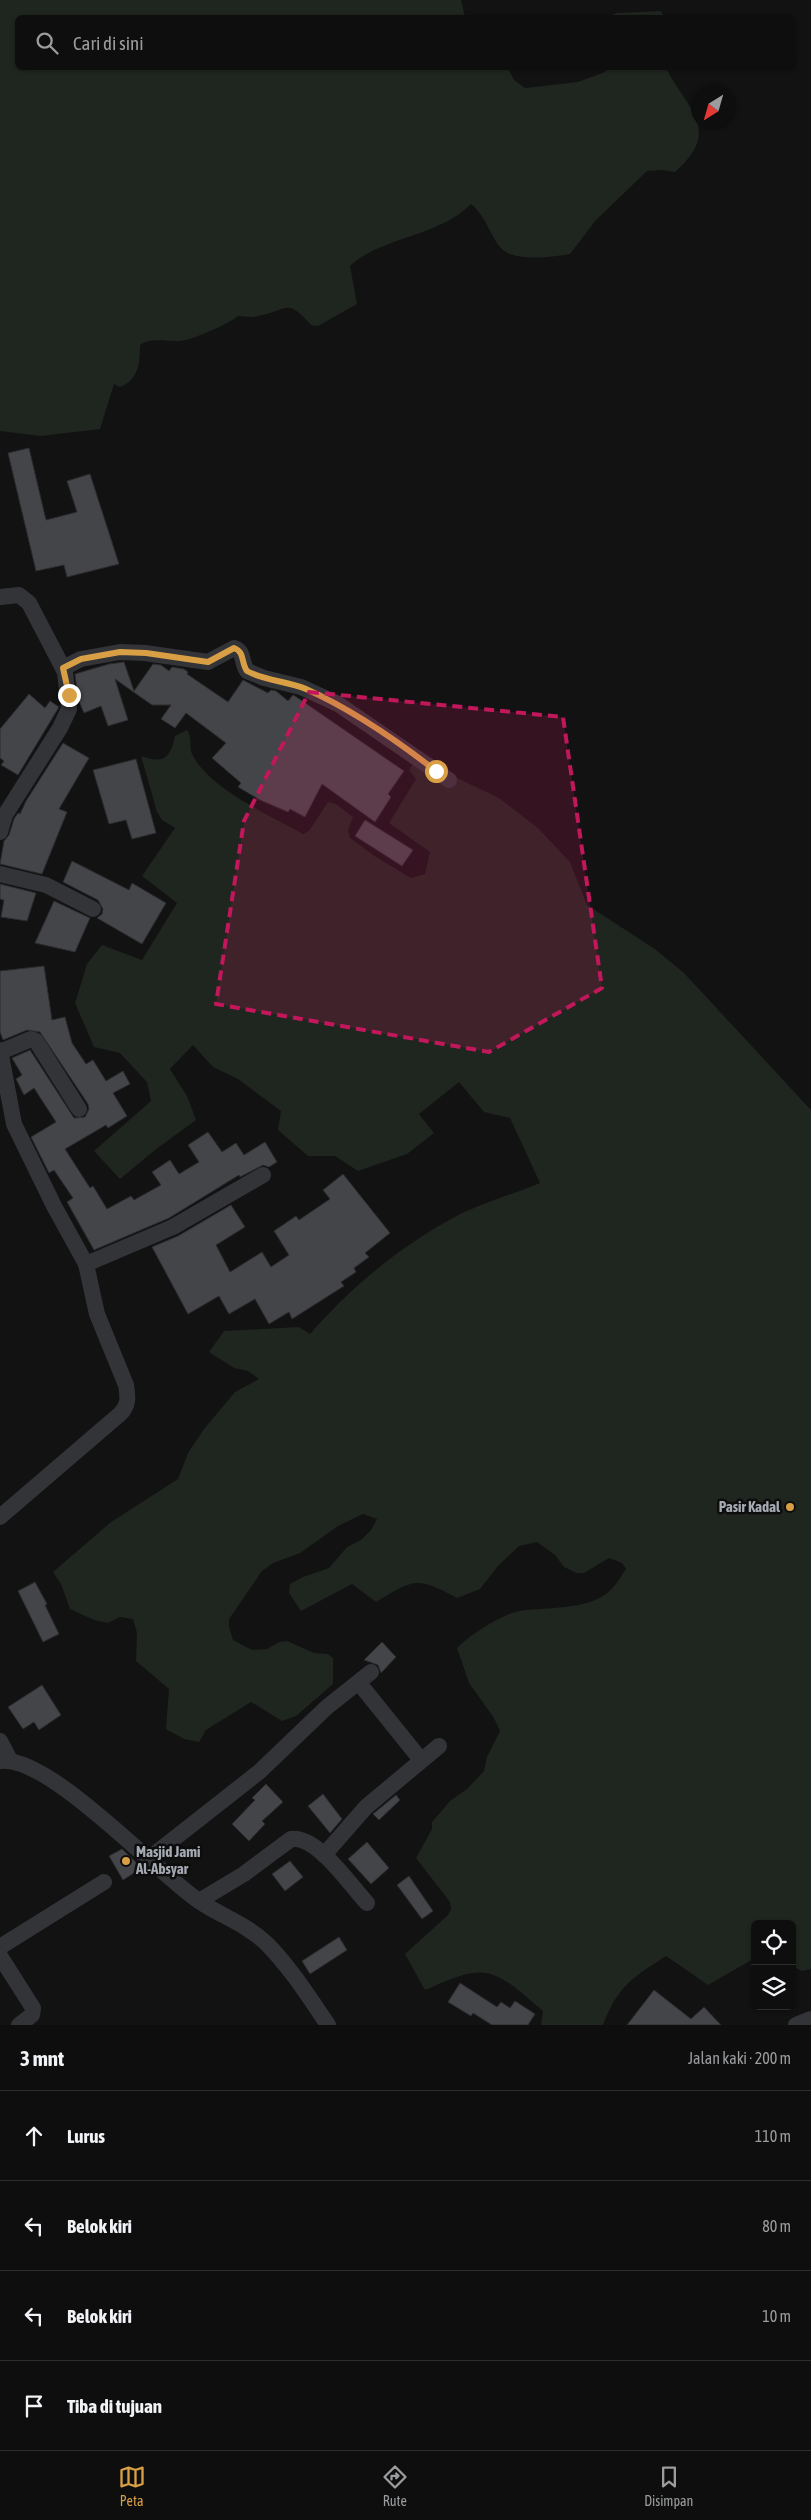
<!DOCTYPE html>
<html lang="id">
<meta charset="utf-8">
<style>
body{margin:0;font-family:"Asap Condensed",sans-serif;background:#171717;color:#f1f3f6}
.controls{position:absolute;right:15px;bottom:15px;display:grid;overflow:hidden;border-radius:8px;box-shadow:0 1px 4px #0004}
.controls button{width:45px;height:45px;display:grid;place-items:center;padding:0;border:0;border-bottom:1px solid #2e2e2e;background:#0e0e0e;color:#f1f3f6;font:25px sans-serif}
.compass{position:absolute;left:691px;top:85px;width:45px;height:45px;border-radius:50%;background:#0e0e0e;box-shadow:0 1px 4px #0004;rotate:217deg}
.stop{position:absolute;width:15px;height:15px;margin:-11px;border:4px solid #d99f44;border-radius:50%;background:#fff}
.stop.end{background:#d99f44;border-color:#fff;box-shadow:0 1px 5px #0008}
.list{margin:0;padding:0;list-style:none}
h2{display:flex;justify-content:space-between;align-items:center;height:65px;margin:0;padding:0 20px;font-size:21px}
h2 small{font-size:16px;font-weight:400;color:#9b9c9e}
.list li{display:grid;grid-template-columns:32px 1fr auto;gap:15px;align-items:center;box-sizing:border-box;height:90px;padding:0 20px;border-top:1px solid #2e2e2e}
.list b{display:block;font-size:19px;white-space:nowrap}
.list em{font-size:16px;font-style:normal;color:#9b9c9e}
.icon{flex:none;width:28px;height:28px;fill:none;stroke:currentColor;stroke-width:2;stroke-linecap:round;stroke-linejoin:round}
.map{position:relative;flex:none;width:811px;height:2025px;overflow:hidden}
.search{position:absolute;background:#0e0e0e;box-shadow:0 1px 4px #0004;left:15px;right:15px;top:15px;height:55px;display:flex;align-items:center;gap:12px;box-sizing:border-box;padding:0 18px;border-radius:8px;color:#9b9c9e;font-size:19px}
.sheet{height:425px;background:#0e0e0e}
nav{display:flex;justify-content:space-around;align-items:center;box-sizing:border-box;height:70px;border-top:1px solid #2e2e2e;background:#0e0e0e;font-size:14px;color:#9b9c9e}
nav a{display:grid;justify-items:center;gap:2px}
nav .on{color:#d99f44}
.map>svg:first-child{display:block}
.green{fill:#1f251f}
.building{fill:#444548;stroke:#2c2c2f}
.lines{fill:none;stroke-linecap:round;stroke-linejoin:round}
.minor{stroke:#333438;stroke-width:16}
.route{stroke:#d99f44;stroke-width:6}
.marked{fill:#c2185b;fill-opacity:0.2;stroke:#c2185b;stroke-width:4;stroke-dasharray:10 6;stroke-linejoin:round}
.poi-dot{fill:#d99f44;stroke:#0d0d0e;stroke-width:2}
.labels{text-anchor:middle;stroke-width:5;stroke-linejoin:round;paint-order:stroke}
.poi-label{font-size:15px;font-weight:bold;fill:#a5aab2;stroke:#0d0d0e;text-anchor:end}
</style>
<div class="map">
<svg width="811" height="2025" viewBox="0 0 811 2025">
<rect width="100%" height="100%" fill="#121213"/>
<g class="green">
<path d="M0,0H461L465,17L18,18V68H508L514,80L525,88L578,82L605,72L608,68H666C687,109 723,130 675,172L662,170L647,171L596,220L570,254C554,257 515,262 502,249C490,237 487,217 471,204C439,237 380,237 350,266L357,304L318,326L311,325C286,297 289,310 258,316C252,318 244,316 238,316C229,324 194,339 181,341C168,342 151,337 140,345C140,362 139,380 120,387L114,384L100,429L41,436L0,431Z"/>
<polygon points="661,11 664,17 607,17 617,13"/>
<path d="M187,730C193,739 188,747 193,756C212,790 269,815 303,834L309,831L328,802L336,804L353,817L348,831L350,838L376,857L411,878L425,874L430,852L389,823L416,779L409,770L419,753L457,778L499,798L538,828L570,862L587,905L655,949L684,973L811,1110V1969L802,1971L792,1966V1924H755V1958L708,1985L666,1956C632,1978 618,1986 603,2025H541L543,2011C524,1996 500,1968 473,1973C457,1975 440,1984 425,1990L405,1954L448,1915L451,1909L450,1902L416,1858L432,1829V1822L450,1801L467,1789L484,1771L487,1757L500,1731L494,1718L469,1683L457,1648C468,1636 504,1613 520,1611C546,1607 580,1610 603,1596C614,1589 619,1579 626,1569L622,1563L609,1558L584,1573H577L564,1567L555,1555L537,1542L519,1546L498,1566L480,1589L457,1598C416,1576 415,1579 376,1602L352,1584L301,1611L289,1593L290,1584L303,1577L329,1568L347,1547L361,1540L371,1530L377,1519L363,1514L338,1526L300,1553L273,1563L262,1571L229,1619V1627L233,1640L252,1650L267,1649L279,1642L287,1641L314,1653L328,1654L333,1658V1684L296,1716L282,1721L251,1702L206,1730L199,1742L184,1739L166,1729L169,1689L136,1661L137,1633L133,1619L120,1617L108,1623L94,1620L70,1609L61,1584L53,1572L111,1522L178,1479L188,1453L204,1429L235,1392L259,1379L248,1371L234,1368L209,1352L224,1331L299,1327L310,1334C349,1289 398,1248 451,1219C478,1204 511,1195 540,1183L510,1118L484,1112L459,1082L419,1114L434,1133L407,1154L358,1171L335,1156H308L278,1130L281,1111L238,1079L213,1067L193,1045L170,1069L187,1096L196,1120L155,1150L120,1179L94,1151L151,1101L147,1082L120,1053L94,1047L75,1003L87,964L102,945L142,960L177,903L142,876L175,828L162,820L157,812L141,756C163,764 170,759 175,736Z"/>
</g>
<g class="building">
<polygon points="29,448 46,520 77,512 67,481 90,474 119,564 67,577 64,565 36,571 8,453"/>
<polygon points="124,662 134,691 153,664 161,665 169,671 172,667 184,669 188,672 187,674 228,702 243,680 268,693 271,690 276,691 288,701 293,695 295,696 404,771 388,794 391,797 375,822 322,784 305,817 290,809 288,812 260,800 238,787 241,783 212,758 226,743 186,713 175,728 161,719 171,705 152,705 115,679 128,720 108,726 101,706 84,713 78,699 75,674 109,664"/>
<polygon points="29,694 45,708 50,701 59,707 18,775 1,765 4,761 0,758 0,729"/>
<polygon points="63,743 89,758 59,809 67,812 42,874 0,864 4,841 9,835 14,819 18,813 20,814 26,801"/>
<polygon points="136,759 156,833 132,839 126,820 109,824 93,770"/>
<polygon points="365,820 413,850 402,866 355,836"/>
<polygon points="72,861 129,890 132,883 166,903 142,944 97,918 102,914 103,909 98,900 63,882"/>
<polygon points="0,884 36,893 27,921 1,917 4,900 0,899"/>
<polygon points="54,901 90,918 75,952 35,943"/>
<polygon points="44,966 52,1020 65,1017 72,1043 86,1064 93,1060 106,1081 123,1071 130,1084 113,1093 127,1116 108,1128 106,1125 65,1149 90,1188 93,1186 107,1209 131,1196 134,1200 161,1185 152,1172 170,1160 179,1174 199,1162 188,1145 208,1132 222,1152 236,1143 244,1155 265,1142 277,1162 269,1167 263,1165 240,1177 239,1175 169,1218 94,1250 67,1202 73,1198 54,1170 49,1173 31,1137 56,1122 34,1088 24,1095 16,1079 22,1075 12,1058 30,1050 74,1118 85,1117 89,1109 88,1104 40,1032 27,1030 3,1040 0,1032 0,971"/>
<polygon points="343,1174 390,1233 365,1253 369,1257 354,1268 356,1272 341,1282 344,1286 292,1319 289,1312 269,1324 255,1299 229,1314 219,1296 188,1314 152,1247 178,1236 231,1205 245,1227 216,1245 230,1272 262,1252 271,1267 289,1255 274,1231 296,1216 299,1220 330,1199 323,1190"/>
<polygon points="35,1582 47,1604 45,1605 59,1634 43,1642 18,1591"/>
<polygon points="382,1642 396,1657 381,1673 378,1665 364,1660"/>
<polygon points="42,1685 61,1715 39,1730 34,1722 23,1729 8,1707"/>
<polygon points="266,1784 283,1802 262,1821 265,1824 249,1841 232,1824 255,1800 252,1798"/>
<polygon points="323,1794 342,1819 330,1833 308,1806"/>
<polygon points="396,1795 400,1800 379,1820 373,1814"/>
<polygon points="367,1842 389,1868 371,1884 348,1859"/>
<polygon points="122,1849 142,1868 123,1880 109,1856"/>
<polygon points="290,1861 303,1877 285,1891 272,1874"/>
<polygon points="409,1876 433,1911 422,1919 397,1885"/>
<polygon points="339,1937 347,1950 310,1974 302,1961"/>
<polygon points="460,1983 497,2007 501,2002 510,2008 515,2001 535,2014 528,2025 492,2025 473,2013 471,2016 448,2002"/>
<polygon points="654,1990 691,2019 704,2007 721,2025 627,2025"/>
</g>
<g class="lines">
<g class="minor">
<polyline points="0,597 19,595 29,603 65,672 69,709 60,728 5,815 0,832"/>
<path d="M63,668L81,659L120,652L145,653L208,662L234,648C245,651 241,663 247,671L264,678L301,687L338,704L449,780"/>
<polyline points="0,874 46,885 93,909"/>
<path d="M0,1050L14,1124L54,1206L86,1264L97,1314L126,1385C128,1397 129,1405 120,1414L0,1517"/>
<polyline points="0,1052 31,1039 36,1041 79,1109"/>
<polyline points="86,1264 173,1227 263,1175"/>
<polyline points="359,1683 421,1760"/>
<polyline points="0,1741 10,1760"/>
<path d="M0,1761C48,1754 156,1872 199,1901C221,1916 246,1924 266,1943C290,1967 309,1997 328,2025"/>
<polyline points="324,1855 366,1807 439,1746"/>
<polyline points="147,1860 259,1772 327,1707 371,1672"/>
<path d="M199,1901L244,1874L291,1839C318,1836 349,1884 367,1903"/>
<polyline points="0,1947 104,1882"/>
<polyline points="0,1956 33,2008 32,2015 19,2025"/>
<polyline points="796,2025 811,2019"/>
</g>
</g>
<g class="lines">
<path class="route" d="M69,695L63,668L81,659L120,652L146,653L208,662L234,648C245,652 241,663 247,671C265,681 287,681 306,689C353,710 395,739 436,771"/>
</g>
<path class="marked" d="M309,692L563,717L602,988L489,1052L216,1004L244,821Z"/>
<g class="poi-dot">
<circle cx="790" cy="1507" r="5"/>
<circle cx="126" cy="1861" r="5"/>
</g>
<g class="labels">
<g class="poi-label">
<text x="780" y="1512">Pasir Kadal</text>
<text x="136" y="1857" text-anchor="start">Masjid Jami<tspan x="136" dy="17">Al-Absyar</tspan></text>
</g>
</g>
</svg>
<div class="controls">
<button><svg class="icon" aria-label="locate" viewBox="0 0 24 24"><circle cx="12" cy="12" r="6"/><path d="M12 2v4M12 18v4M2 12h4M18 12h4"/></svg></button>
<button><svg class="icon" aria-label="layers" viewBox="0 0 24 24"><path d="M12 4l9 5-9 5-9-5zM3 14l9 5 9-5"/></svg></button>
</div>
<svg class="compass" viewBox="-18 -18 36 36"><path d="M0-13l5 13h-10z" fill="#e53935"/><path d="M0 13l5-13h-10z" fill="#9b9c9e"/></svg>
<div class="stop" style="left:436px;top:771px"></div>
<div class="stop end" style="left:69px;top:695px"></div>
<div class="search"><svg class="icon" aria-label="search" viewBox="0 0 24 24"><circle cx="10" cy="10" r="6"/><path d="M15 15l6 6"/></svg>Cari di sini</div>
</div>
<section class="sheet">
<h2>3 mnt<small>Jalan kaki · 200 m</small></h2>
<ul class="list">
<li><svg class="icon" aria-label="ahead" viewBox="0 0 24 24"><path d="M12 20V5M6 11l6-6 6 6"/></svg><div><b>Lurus</b></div><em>110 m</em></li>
<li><svg class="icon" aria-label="left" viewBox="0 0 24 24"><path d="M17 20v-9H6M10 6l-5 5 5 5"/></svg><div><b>Belok kiri</b></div><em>80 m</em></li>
<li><svg class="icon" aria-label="left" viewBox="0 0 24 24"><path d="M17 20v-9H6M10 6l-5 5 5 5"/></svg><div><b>Belok kiri</b></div><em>10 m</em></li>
<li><svg class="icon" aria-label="arrive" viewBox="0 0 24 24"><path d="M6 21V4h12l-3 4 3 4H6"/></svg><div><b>Tiba di tujuan</b></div></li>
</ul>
</section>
<nav>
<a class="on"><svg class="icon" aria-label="map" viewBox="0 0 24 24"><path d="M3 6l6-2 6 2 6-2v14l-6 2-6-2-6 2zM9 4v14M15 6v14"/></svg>Peta</a>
<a><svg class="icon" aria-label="directions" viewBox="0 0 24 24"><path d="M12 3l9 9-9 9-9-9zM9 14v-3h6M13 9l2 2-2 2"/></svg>Rute</a>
<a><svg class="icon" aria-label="saved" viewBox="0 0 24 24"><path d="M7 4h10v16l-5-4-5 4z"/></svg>Disimpan</a>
</nav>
